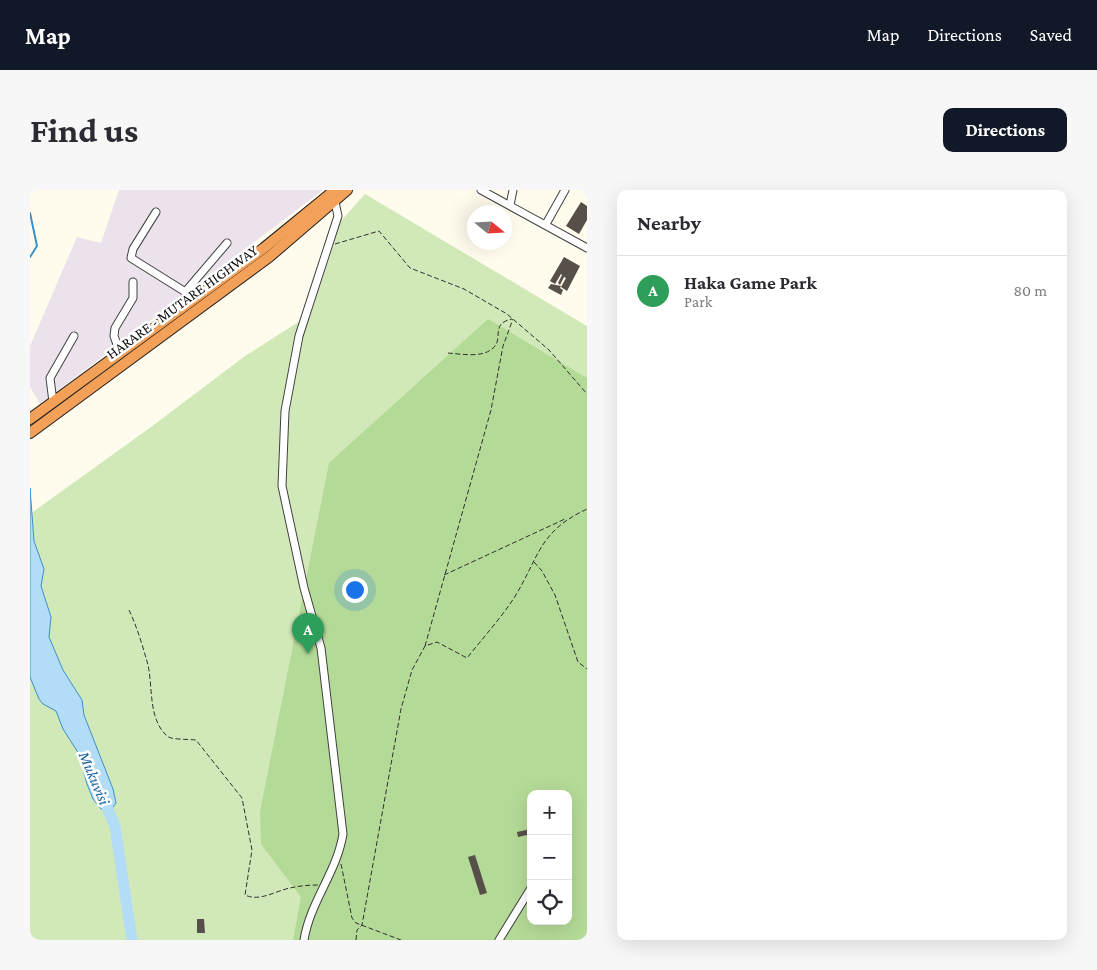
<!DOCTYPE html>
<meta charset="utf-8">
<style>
body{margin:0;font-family:"Crimson Pro",serif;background:#f7f7f7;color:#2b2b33}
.controls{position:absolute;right:15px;bottom:15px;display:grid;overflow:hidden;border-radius:10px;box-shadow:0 5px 20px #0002}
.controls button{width:45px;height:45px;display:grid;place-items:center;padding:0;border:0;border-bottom:1px solid #e1e1e2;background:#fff;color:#2b2b33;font:25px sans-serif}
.compass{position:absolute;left:437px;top:15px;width:45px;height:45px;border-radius:50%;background:#fff;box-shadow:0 5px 20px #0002;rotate:108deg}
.you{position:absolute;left:324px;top:399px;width:18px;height:18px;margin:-12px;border:4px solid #fff;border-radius:50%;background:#1a73e8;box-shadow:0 0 0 8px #1a73e833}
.badge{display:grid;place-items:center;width:32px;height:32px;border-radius:50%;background:#111827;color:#fff;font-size:16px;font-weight:700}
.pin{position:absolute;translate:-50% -41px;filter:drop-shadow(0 1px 2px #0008)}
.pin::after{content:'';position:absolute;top:26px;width:18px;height:15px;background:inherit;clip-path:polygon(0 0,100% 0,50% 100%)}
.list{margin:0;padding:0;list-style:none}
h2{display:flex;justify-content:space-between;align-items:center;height:65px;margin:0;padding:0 20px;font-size:21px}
h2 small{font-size:16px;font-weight:400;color:#7c7c81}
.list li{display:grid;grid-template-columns:32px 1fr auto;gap:15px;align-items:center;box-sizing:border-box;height:70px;padding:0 20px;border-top:1px solid #e1e1e2}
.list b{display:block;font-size:19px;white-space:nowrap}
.list p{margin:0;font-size:16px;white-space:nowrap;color:#7c7c81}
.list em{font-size:16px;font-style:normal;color:#7c7c81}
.icon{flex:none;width:28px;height:28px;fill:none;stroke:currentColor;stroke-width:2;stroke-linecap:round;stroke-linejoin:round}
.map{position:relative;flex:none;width:557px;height:750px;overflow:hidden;border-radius:10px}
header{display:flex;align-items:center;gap:30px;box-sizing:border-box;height:70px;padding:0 25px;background:#111827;color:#fff}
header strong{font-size:24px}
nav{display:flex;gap:28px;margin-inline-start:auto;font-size:18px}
.intro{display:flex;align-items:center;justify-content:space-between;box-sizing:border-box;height:120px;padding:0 30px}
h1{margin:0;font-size:35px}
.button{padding:12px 22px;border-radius:10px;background:#111827;color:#fff;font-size:18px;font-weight:700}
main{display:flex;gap:30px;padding:0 30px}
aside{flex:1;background:#fff;border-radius:10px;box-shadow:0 5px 20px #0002}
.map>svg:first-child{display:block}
.industrial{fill:#ebe2ec}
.green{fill:#d1e9b8;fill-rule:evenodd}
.forest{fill:#b4da97;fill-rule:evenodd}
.water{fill:#b3dcf6;stroke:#3b90cc}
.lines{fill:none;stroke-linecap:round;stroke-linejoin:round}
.stream{stroke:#3b90cc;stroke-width:2}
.river{stroke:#b3dcf6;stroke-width:11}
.building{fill:#564f4a}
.minor-casing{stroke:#414141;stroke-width:9}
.highway-casing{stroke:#1f1f1f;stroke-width:12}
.path{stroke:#303030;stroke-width:1;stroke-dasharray:5 2.5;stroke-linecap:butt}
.minor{stroke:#fff;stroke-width:7}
.highway{stroke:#f3a158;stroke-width:10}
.labels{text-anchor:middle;stroke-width:5;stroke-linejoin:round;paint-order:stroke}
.street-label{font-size:15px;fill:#0e0e0e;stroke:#fff}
.water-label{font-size:16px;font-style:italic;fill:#17619f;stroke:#fff}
</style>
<header>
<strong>Map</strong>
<nav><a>Map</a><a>Directions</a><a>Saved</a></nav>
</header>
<div class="intro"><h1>Find us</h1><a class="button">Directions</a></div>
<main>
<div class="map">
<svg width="557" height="750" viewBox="0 0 557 750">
<rect width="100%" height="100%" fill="#fffcee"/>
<polygon class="industrial" points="89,0 293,0 10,214 0,197 0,156 47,47 71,53"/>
<path class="green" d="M335,4L557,136V750H0V324L121,237L215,166L281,124L311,31ZM501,604H538V731H501Z"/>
<path class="forest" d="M458,129L557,188V750H263L271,707L231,654L230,622L299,273ZM501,604H538V731H501Z"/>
<polygon class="water" points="0,298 4,351 14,379 11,396 21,427 19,447 33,480 52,510 54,525 83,599 86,613 80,621 71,619 63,609 57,594 49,564 33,539 26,521 13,514 9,509 0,487"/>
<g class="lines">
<polyline class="stream" points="0,23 7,56 0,67"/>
<polyline class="river" points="73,608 85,636 102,750"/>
</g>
<g class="building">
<polygon points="551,12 557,16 557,30 549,44 536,36"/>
<polygon points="534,67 550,76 537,101 531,97 536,88 534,87 530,95 528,93 532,85 531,84 525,94 520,91"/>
<polygon points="521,94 531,96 530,98 533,100 531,105 518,98"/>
<polygon points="501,639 501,644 488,647 487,642"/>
<polygon points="445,665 457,703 450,705 438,667"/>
<polygon points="167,729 174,729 175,743 167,743"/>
</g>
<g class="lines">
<defs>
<g id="minor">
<polyline points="451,0 557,58"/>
<polyline points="480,15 483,0"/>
<polyline points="126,22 103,59 101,68 165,108"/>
<polyline points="516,34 535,0"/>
<polyline points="156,101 197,53"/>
<polyline points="90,163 84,146 85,138 103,108 103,92"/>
<polyline points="23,212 20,188 44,146"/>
<path d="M274,750C280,712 307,682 313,644L291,458L274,398L252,296L255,221L269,146L308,26L305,12"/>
<polyline points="469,750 501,698"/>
</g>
<g id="highway">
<polyline points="0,229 234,58 305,0"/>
<polyline points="0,243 239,67 317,0"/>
</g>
</defs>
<use href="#minor" class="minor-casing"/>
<use href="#highway" class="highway-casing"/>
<g class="path">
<polyline points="305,54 349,41 380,78 434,99 477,124 519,160 557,204"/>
<path d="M418,163C431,164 451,168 462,159C475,149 459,134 482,129"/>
<polyline points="504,372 512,381 525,405 548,472 557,479"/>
<polyline points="414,385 535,329"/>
<path d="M99,420C107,437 113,457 118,475C123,497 118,529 137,546C141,550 158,549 166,550L212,608L222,660L215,705C230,712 245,701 260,698C269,696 278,695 288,695"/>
<polyline points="395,456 461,220 473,156 483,129"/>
<polyline points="311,674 322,728 326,733 371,750"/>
<path d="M326,750L327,740L332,735L371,519L382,480L395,456L407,452L437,468C453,448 470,429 484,408C510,366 508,342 557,319"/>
</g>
<use href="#minor" class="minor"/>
<use href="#highway" class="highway"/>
</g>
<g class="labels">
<g class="street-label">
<text transform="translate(152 112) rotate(-36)" y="5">HARARE - MUTARE HIGHWAY</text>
</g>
<g class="water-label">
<text transform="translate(65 588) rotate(67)" y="6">Mukuvisi</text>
</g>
</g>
</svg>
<div class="controls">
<button>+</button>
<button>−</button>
<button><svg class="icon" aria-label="locate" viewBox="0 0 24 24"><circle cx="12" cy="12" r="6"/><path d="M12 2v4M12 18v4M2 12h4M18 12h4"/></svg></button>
</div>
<svg class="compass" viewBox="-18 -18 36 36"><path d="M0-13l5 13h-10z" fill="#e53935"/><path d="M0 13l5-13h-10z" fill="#7c7c81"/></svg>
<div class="you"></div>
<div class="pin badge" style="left:278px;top:464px;background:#2e9e5b">A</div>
</div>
<aside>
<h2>Nearby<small></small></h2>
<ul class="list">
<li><span class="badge" style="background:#2e9e5b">A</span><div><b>Haka Game Park</b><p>Park</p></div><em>80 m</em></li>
</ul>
</aside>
</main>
